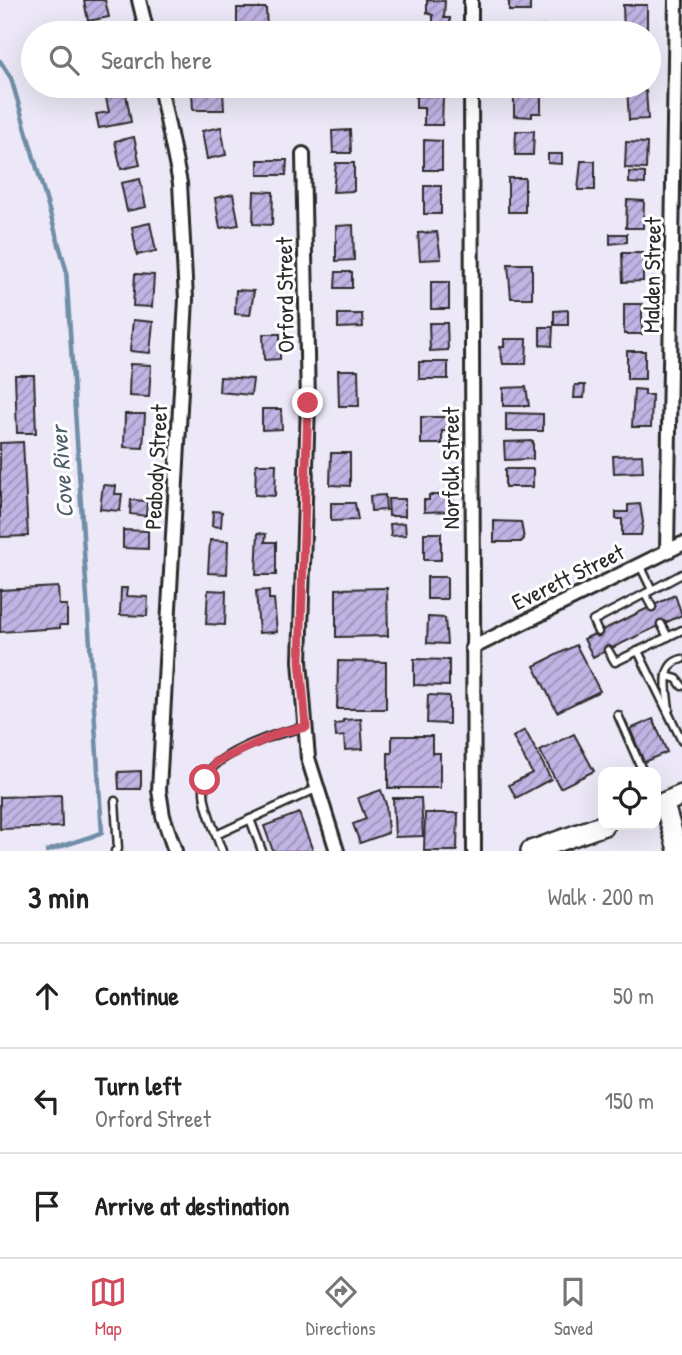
<!DOCTYPE html>
<meta charset="utf-8">
<style>
body{margin:0;font-family:"Patrick Hand",sans-serif;background:#f2f2f2;color:#222}
.controls{position:absolute;right:21px;bottom:21px;display:grid;overflow:hidden;border-radius:14px;box-shadow:0 7px 28px #0002}
.controls button{width:63px;height:63px;display:grid;place-items:center;padding:0;border:0;border-bottom:2px solid #e0e0e0;background:#fff;color:#222;font:35px sans-serif}
.stop{position:absolute;width:21px;height:21px;margin:-16px;border:5px solid #d1495b;border-radius:50%;background:#fff}
.stop.end{background:#d1495b;border-color:#fff;box-shadow:0 2px 7px #0008}
.list{margin:0;padding:0;list-style:none}
h2{display:flex;justify-content:space-between;align-items:center;height:91px;margin:0;padding:0 28px;font-size:30px}
h2 small{font-size:23px;font-weight:400;color:#767676}
.list li{display:grid;grid-template-columns:46px 1fr auto;gap:21px;align-items:center;box-sizing:border-box;height:105px;padding:0 28px;border-top:2px solid #e0e0e0}
.list b{display:block;font-size:26px;white-space:nowrap}
.list p{margin:0;font-size:23px;white-space:nowrap;color:#767676}
.list em{font-size:23px;font-style:normal;color:#767676}
.icon{flex:none;width:38px;height:38px;fill:none;stroke:currentColor;stroke-width:2;stroke-linecap:round;stroke-linejoin:round}
.map{position:relative;flex:none;width:682px;height:851px;overflow:hidden}
.search{position:absolute;background:#fff;box-shadow:0 7px 28px #0002;left:21px;right:21px;top:21px;height:77px;display:flex;align-items:center;gap:18px;box-sizing:border-box;padding:0 24px;border-radius:38px;color:#767676;font-size:26px}
.sheet{height:406px;background:#fff}
nav{display:flex;justify-content:space-around;align-items:center;box-sizing:border-box;height:98px;border-top:2px solid #e0e0e0;background:#fff;font-size:19px;color:#767676}
nav a{display:grid;justify-items:center;gap:4px}
nav .on{color:#d1495b}
.map>svg:first-child{display:block}
.lines{fill:none;stroke-linecap:round;stroke-linejoin:round}
.stream{stroke:#6f8ea7;stroke-width:4.5}
.building{fill:url(#building-hatch);stroke:#2b2b2b;stroke-width:2}
.lane-casing{stroke:#2b2b2b;stroke-width:11}
.street-casing{stroke:#2b2b2b;stroke-width:18}
.secondary-casing{stroke:#2b2b2b;stroke-width:23}
.primary-casing{stroke:#2b2b2b;stroke-width:24}
.lane{stroke:#fff;stroke-width:6}
.street{stroke:#fff;stroke-width:12}
.secondary{stroke:#fff;stroke-width:18}
.primary{stroke:#fff;stroke-width:19}
.route{stroke:#d1495b;stroke-width:9}
.labels{text-anchor:middle;stroke-width:6;stroke-linejoin:round;paint-order:stroke}
.street-label{font-size:23px;fill:#2b2b2b;stroke:#fff}
.water-label{font-size:24px;font-style:italic;fill:#4d5d69;stroke:#fff}
</style>
<div class="map">
<svg width="682" height="851" viewBox="0 0 682 851">
<defs>
<pattern id="building-hatch" width="6" height="6" patternUnits="userSpaceOnUse" patternTransform="scale(1.75)"><rect width="6" height="6" fill="#c1b3e4"/><path d="M-1 1l2-2M0 6l6-6M5 7l2-2" fill="none" stroke="#9d92b9"/></pattern>
</defs>
<rect width="100%" height="100%" fill="#ece8f7"/>
<filter id="ink" filterUnits="userSpaceOnUse"><feTurbulence type="fractalNoise" baseFrequency=".0143" numOctaves="2"/><feDisplacementMap in="SourceGraphic" scale="14" xChannelSelector="R" yChannelSelector="G"/><feConvolveMatrix kernelMatrix="1 2 1 2 8 2 1 2 1" color-interpolation-filters="sRGB"/></filter>
<g filter="url(#ink)">
<g class="lines">
<polyline class="stream" points="0,61 11,78 66,269 102,833 47,851"/>
</g>
<g class="building">
<polygon points="84,0 105,0 109,17 88,21"/>
<polygon points="427,0 445,1 444,18 450,18 450,33 433,33 433,15 427,13"/>
<polygon points="506,0 530,0 530,11 509,11 509,2"/>
<polygon points="623,5 647,5 647,33 624,33"/>
<polygon points="237,8 266,8 267,31 237,32"/>
<polygon points="202,26 203,33 170,33 170,28"/>
<polygon points="556,26 557,33 508,33 508,28"/>
<polygon points="636,87 636,92 646,91 648,119 629,120 627,88"/>
<polygon points="223,91 224,110 193,110 192,92"/>
<polygon points="514,92 541,93 541,113 532,113 532,117 514,116"/>
<polygon points="126,94 131,122 99,128 96,114 109,112 106,98"/>
<polygon points="416,96 443,96 442,125 424,125 424,108 416,108"/>
<polygon points="221,127 226,155 207,159 202,131"/>
<polygon points="350,130 351,153 333,153 332,131"/>
<polygon points="516,131 534,131 533,155 515,155"/>
<polygon points="134,137 140,165 121,169 115,141"/>
<polygon points="424,140 442,141 442,170 424,170"/>
<polygon points="626,142 647,143 646,169 625,168"/>
<polygon points="548,154 562,154 562,164 548,163"/>
<polygon points="258,160 287,160 286,175 258,175"/>
<polygon points="581,161 595,161 595,190 578,190"/>
<polygon points="336,163 354,163 354,191 333,192"/>
<polygon points="629,172 645,173 645,184 629,183"/>
<rect x="508" y="178" width="17" height="34"/>
<polygon points="140,179 146,207 127,211 121,183"/>
<rect x="424" y="186" width="17" height="28"/>
<polygon points="254,191 273,192 272,225 253,224"/>
<polygon points="233,194 239,225 220,228 215,198"/>
<polygon points="627,200 644,201 643,228 626,228"/>
<polygon points="150,223 156,251 137,255 132,227"/>
<polygon points="353,225 354,260 336,261 336,226"/>
<polygon points="437,232 441,259 420,260 418,233"/>
<polygon points="610,234 627,234 627,242 610,244"/>
<polygon points="622,253 643,253 643,281 623,282"/>
<polygon points="508,264 532,264 532,298 511,298"/>
<polygon points="336,272 352,272 352,288 335,288"/>
<polygon points="135,274 154,275 152,307 133,306"/>
<rect x="431" y="282" width="18" height="27"/>
<polygon points="236,290 254,291 250,315 235,314"/>
<rect x="624" y="304" width="18" height="30"/>
<polygon points="568,310 568,325 554,325 554,311"/>
<polygon points="338,314 362,314 363,327 338,328"/>
<polygon points="133,320 153,322 150,353 130,351"/>
<polygon points="429,323 447,323 448,350 430,351"/>
<polygon points="540,327 553,327 552,346 540,345"/>
<polygon points="263,334 280,334 280,359 264,360"/>
<polygon points="504,339 527,339 526,364 503,364 500,347 504,347"/>
<rect x="627" y="351" width="18" height="28"/>
<rect x="419" y="362" width="29" height="17"/>
<polygon points="130,364 151,365 149,397 129,396"/>
<polygon points="338,370 358,370 359,406 339,406"/>
<polygon points="15,375 34,375 36,433 17,433"/>
<polygon points="220,377 253,379 251,395 219,392"/>
<polygon points="575,385 585,385 584,398 574,398"/>
<polygon points="526,387 529,406 503,406 503,388"/>
<polygon points="634,389 645,390 645,395 652,395 651,427 632,427"/>
<polygon points="262,409 281,409 282,429 262,430"/>
<polygon points="506,413 543,414 543,431 506,431"/>
<polygon points="125,414 145,414 143,448 124,447"/>
<polygon points="421,417 448,417 448,431 442,431 442,444 421,444"/>
<polygon points="533,441 533,459 505,460 504,442"/>
<polygon points="23,442 28,536 0,537 0,443"/>
<polygon points="331,453 350,453 350,486 330,485"/>
<polygon points="642,455 643,472 614,473 613,456"/>
<polygon points="256,464 276,464 275,496 255,495"/>
<rect x="505" y="469" width="28" height="18"/>
<polygon points="103,485 116,486 115,494 122,494 120,511 100,509"/>
<polygon points="385,495 386,510 371,511 370,496"/>
<polygon points="429,495 453,495 453,511 424,512 424,500 429,500"/>
<polygon points="388,499 405,499 405,516 389,516"/>
<polygon points="131,500 147,501 146,516 130,514"/>
<polygon points="331,503 355,503 358,520 331,521"/>
<polygon points="640,504 643,522 641,535 622,535 622,519 616,519 616,512 628,512 628,505"/>
<polygon points="213,511 222,512 221,527 212,526"/>
<polygon points="494,521 521,522 524,539 521,542 494,542"/>
<polygon points="405,523 406,535 391,536 390,524"/>
<polygon points="123,530 148,531 148,549 123,548"/>
<polygon points="258,533 266,534 265,542 276,542 276,575 256,575"/>
<rect x="424" y="533" width="17" height="27"/>
<polygon points="210,540 228,541 227,574 208,573"/>
<rect x="427" y="577" width="20" height="22"/>
<polygon points="58,587 59,605 67,605 67,625 60,625 60,628 0,632 0,590"/>
<polygon points="121,588 127,588 126,596 148,597 147,616 120,615"/>
<polygon points="387,588 388,636 336,637 336,589"/>
<polygon points="208,590 226,591 225,625 206,624"/>
<polygon points="269,590 269,599 274,599 277,632 259,633 256,591"/>
<polygon points="675,595 682,615 593,657 584,639"/>
<polygon points="428,617 445,618 447,644 427,643"/>
<polygon points="576,645 600,691 557,712 534,666"/>
<polygon points="414,659 449,660 449,686 414,685"/>
<polygon points="338,661 386,662 386,709 337,709"/>
<polygon points="428,695 449,696 449,724 427,723"/>
<polygon points="361,719 363,749 345,750 344,736 336,737 335,724 343,723 343,720"/>
<polygon points="653,719 667,752 644,762 630,729"/>
<polygon points="525,730 551,779 516,798 509,785 532,773 513,737"/>
<polygon points="574,734 594,771 560,788 540,751"/>
<polygon points="392,736 432,736 432,753 440,753 440,788 388,788 388,753 392,753"/>
<polygon points="141,771 141,789 119,789 118,772"/>
<polygon points="381,790 386,804 388,833 360,843 353,824 366,819 358,798"/>
<polygon points="61,795 62,827 0,829 0,797"/>
<polygon points="393,798 421,798 423,836 395,837"/>
<polygon points="299,813 313,851 273,851 264,826"/>
<polygon points="425,813 458,813 457,851 424,851"/>
</g>
<g class="lines">
<defs>
<g id="lane">
<polyline points="652,590 682,574"/>
<polyline points="645,594 652,607"/>
<polyline points="661,624 668,637"/>
<polyline points="598,632 593,621 652,590 640,565"/>
<polyline points="608,650 615,662 682,630"/>
<polyline points="638,651 682,741"/>
<polyline points="667,676 677,679 682,686"/>
<path d="M669,709C667,691 660,664 682,659"/>
<polyline points="618,715 643,772"/>
<polyline points="115,801 118,849 115,851"/>
<polyline points="250,819 262,851"/>
<path d="M216,835C211,820 199,794 206,777C217,752 279,732 306,727"/>
<polyline points="222,851 216,835 318,788"/>
</g>
<g id="street">
<polyline points="139,0 147,33"/>
<polyline points="471,0 471,33"/>
<polyline points="160,86 180,183 186,299 159,790 163,816 175,851"/>
<polyline points="471,86 474,851"/>
<polyline points="303,154 308,403 300,661 308,758 337,851"/>
<polyline points="667,551 676,0"/>
<polyline points="472,648 682,544"/>
</g>
<polyline id="secondary" points="664,803 678,851"/>
<g id="primary">
<polyline points="656,806 682,795"/>
<polyline points="531,851 604,825"/>
</g>
</defs>
<use href="#lane" class="lane-casing"/>
<use href="#street" class="street-casing"/>
<use href="#secondary" class="secondary-casing"/>
<use href="#primary" class="primary-casing"/>
<use href="#lane" class="lane"/>
<use href="#street" class="street"/>
<use href="#secondary" class="secondary"/>
<use href="#primary" class="primary"/>
</g>
</g>
<g class="lines" filter="url(#ink)">
<polyline class="route" points="205,780 216,762 281,732 306,727 300,661 308,403"/>
</g>
<g class="labels">
<g class="street-label">
<text transform="translate(652 275) rotate(-89)" y="8">Malden Street</text>
<text transform="translate(285 295) rotate(-91)" y="8">Orford Street</text>
<text transform="translate(156 467) rotate(-87)" y="8">Peabody Street</text>
<text transform="translate(451 468) rotate(-90)" y="8">Norfolk Street</text>
<text transform="translate(568 577) rotate(-26)" y="8">Everett Street</text>
</g>
<g class="water-label">
<text transform="translate(62 472) rotate(-94)" y="8">Cove River</text>
</g>
</g>
</svg>
<div class="controls">
<button><svg class="icon" aria-label="locate" viewBox="0 0 24 24"><circle cx="12" cy="12" r="6"/><path d="M12 2v4M12 18v4M2 12h4M18 12h4"/></svg></button>
</div>
<div class="stop" style="left:205px;top:780px"></div>
<div class="stop end" style="left:308px;top:403px"></div>
<div class="search"><svg class="icon" aria-label="search" viewBox="0 0 24 24"><circle cx="10" cy="10" r="6"/><path d="M15 15l6 6"/></svg>Search here</div>
</div>
<section class="sheet">
<h2>3 min<small>Walk · 200 m</small></h2>
<ul class="list">
<li><svg class="icon" aria-label="ahead" viewBox="0 0 24 24"><path d="M12 20V5M6 11l6-6 6 6"/></svg><div><b>Continue</b></div><em>50 m</em></li>
<li><svg class="icon" aria-label="left" viewBox="0 0 24 24"><path d="M17 20v-9H6M10 6l-5 5 5 5"/></svg><div><b>Turn left</b><p>Orford Street</p></div><em>150 m</em></li>
<li><svg class="icon" aria-label="arrive" viewBox="0 0 24 24"><path d="M6 21V4h12l-3 4 3 4H6"/></svg><div><b>Arrive at destination</b></div></li>
</ul>
</section>
<nav>
<a class="on"><svg class="icon" aria-label="map" viewBox="0 0 24 24"><path d="M3 6l6-2 6 2 6-2v14l-6 2-6-2-6 2zM9 4v14M15 6v14"/></svg>Map</a>
<a><svg class="icon" aria-label="directions" viewBox="0 0 24 24"><path d="M12 3l9 9-9 9-9-9zM9 14v-3h6M13 9l2 2-2 2"/></svg>Directions</a>
<a><svg class="icon" aria-label="saved" viewBox="0 0 24 24"><path d="M7 4h10v16l-5-4-5 4z"/></svg>Saved</a>
</nav>
